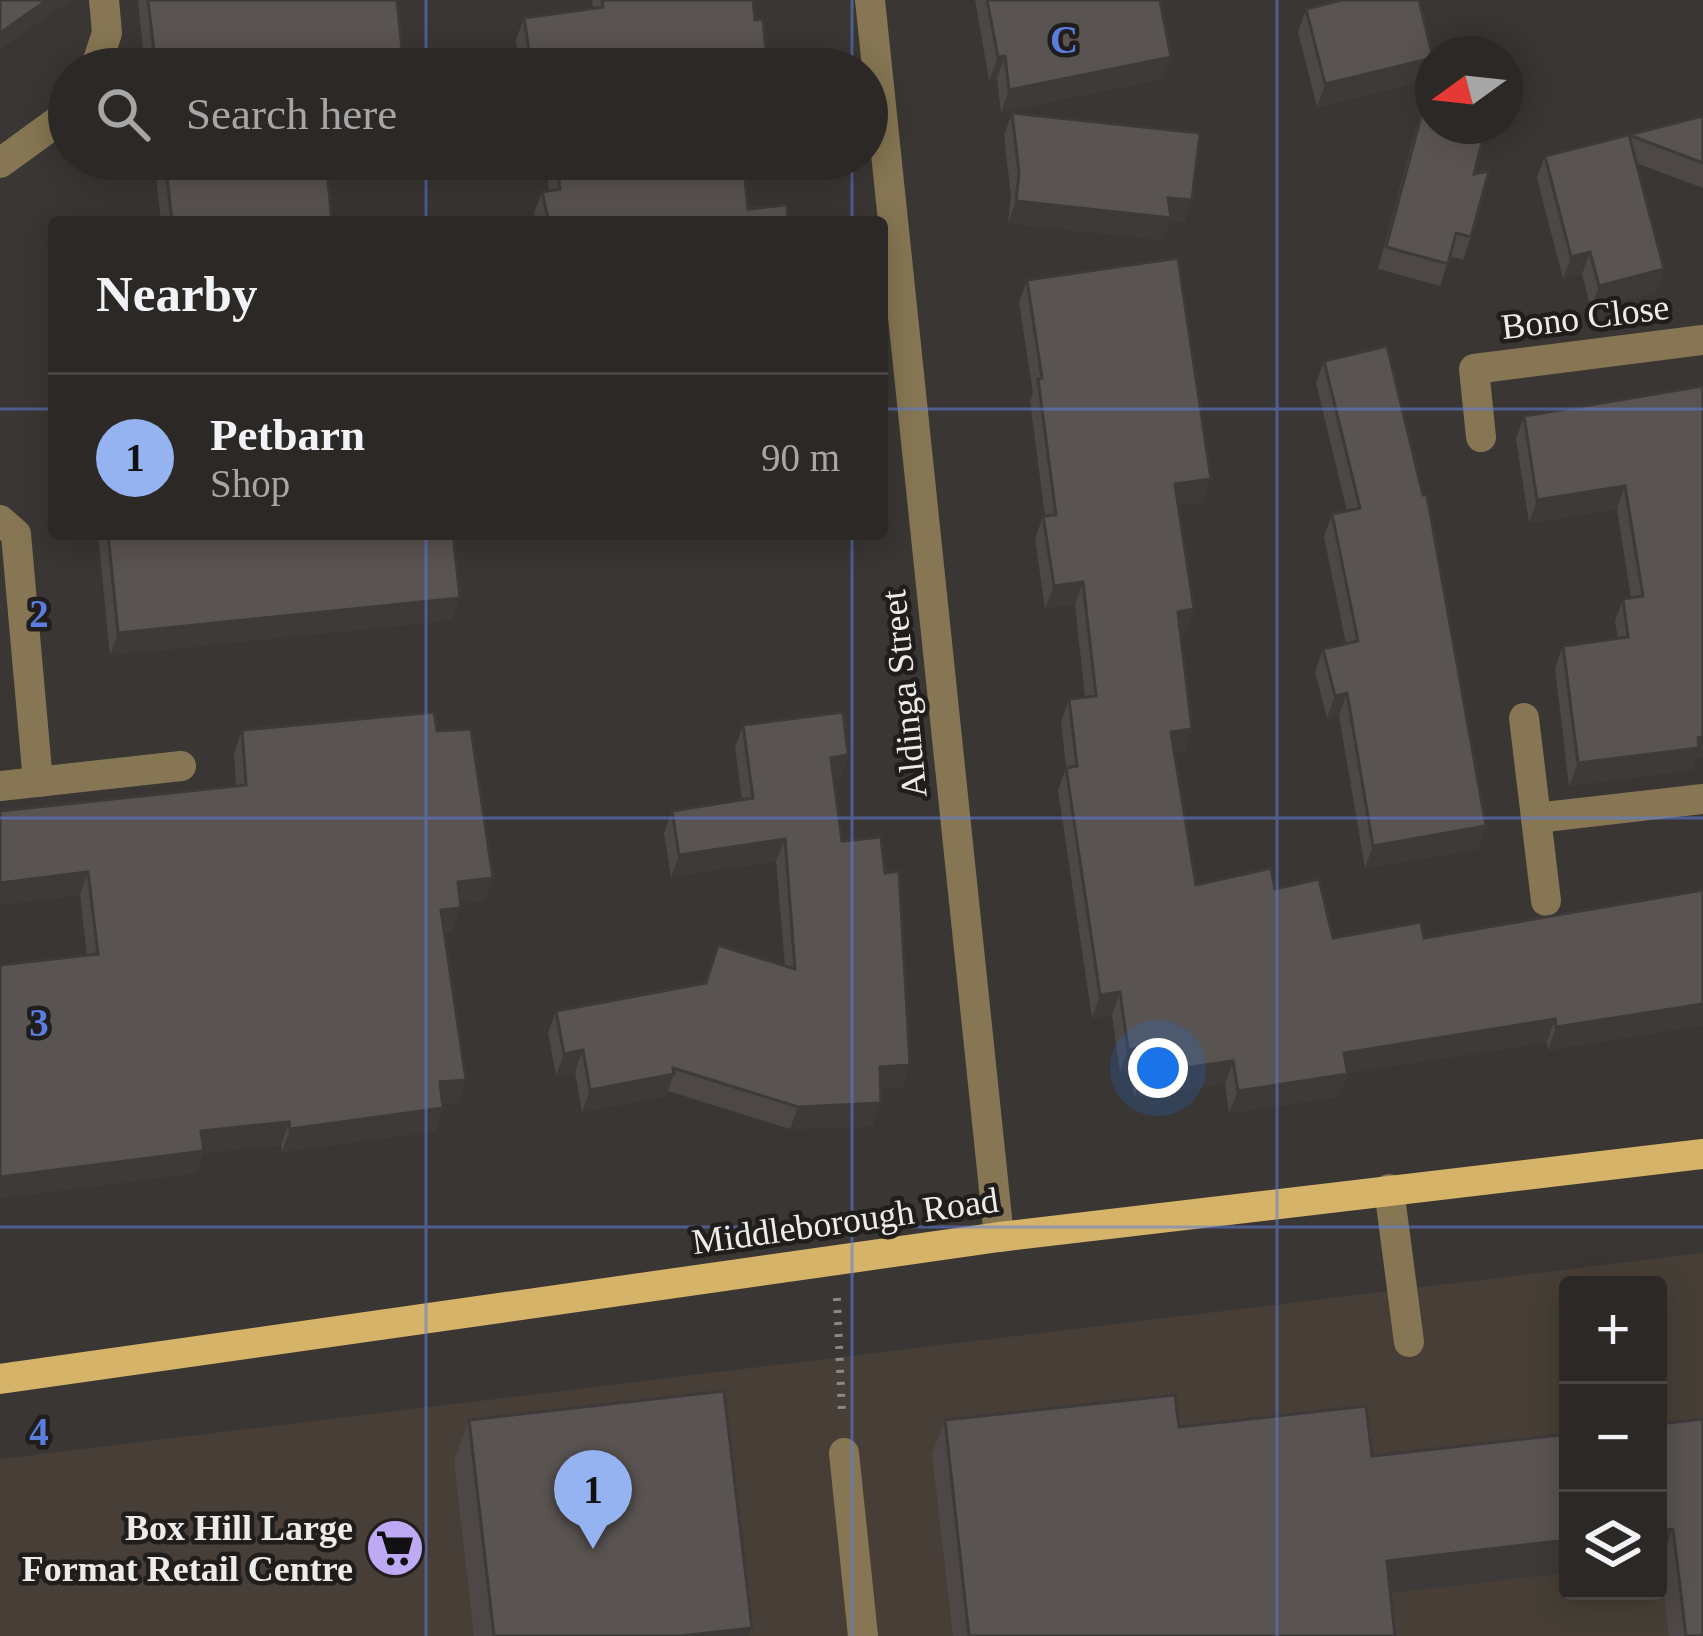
<!DOCTYPE html>
<meta charset="utf-8">
<style>
body{margin:0;font-family:Georgia,serif;background:#383432;color:#f1f3f6}
.controls{position:absolute;right:36px;bottom:36px;display:grid;overflow:hidden;border-radius:12px;box-shadow:0 6px 30px #0003}
.controls button{width:108px;height:108px;display:grid;place-items:center;padding:0;border:0;border-bottom:3px solid #484443;background:#2c2826;color:#f1f3f6;font:60px sans-serif}
.compass{position:absolute;left:1415px;top:36px;width:108px;height:108px;border-radius:50%;background:#2c2826;box-shadow:0 6px 30px #0003;rotate:255deg}
.you{position:absolute;left:1158px;top:1068px;width:42px;height:42px;margin:-30px;border:9px solid #fff;border-radius:50%;background:#1a73e8;box-shadow:0 0 0 18px #1a73e833}
.badge{display:grid;place-items:center;width:78px;height:78px;border-radius:50%;background:#95b2f1;color:#111;font-size:39px;font-weight:700}
.pin{position:absolute;translate:-50% -99px;filter:drop-shadow(0 3px 6px #0008)}
.pin::after{content:'';position:absolute;top:63px;width:42px;height:36px;background:inherit;clip-path:polygon(0 0,100% 0,50% 100%)}
.list{margin:0;padding:0;list-style:none}
h2{display:flex;justify-content:space-between;align-items:center;height:156px;margin:0;padding:0 48px;font-size:51px}
h2 small{font-size:39px;font-weight:400;color:#a6a6a7}
.list li{display:grid;grid-template-columns:78px 1fr auto;gap:36px;align-items:center;box-sizing:border-box;height:168px;padding:0 48px;border-top:3px solid #484443}
.list b{display:block;font-size:45px;white-space:nowrap}
.list p{margin:0;font-size:39px;white-space:nowrap;color:#a6a6a7}
.list em{font-size:39px;font-style:normal;color:#a6a6a7}
.icon{flex:none;width:66px;height:66px;fill:none;stroke:currentColor;stroke-width:2;stroke-linecap:round;stroke-linejoin:round}
.map{position:relative;flex:none;width:1703px;height:1636px;overflow:hidden}
.search{position:absolute;background:#2c2826;box-shadow:0 6px 30px #0003;left:48px;top:48px;width:840px;height:132px;display:flex;align-items:center;gap:30px;box-sizing:border-box;padding:0 42px;border-radius:66px;color:#a6a6a7;font-size:45px}
.panel{position:absolute;background:#2c2826;box-shadow:0 6px 30px #0003;left:48px;top:216px;width:840px;height:324px;border-radius:12px}
.map>svg:first-child{display:block}
.built{fill:#473f37;fill-rule:evenodd}
.lines{fill:none;stroke-linecap:round;stroke-linejoin:round}
.path{stroke:#8a8784;stroke-width:8;stroke-dasharray:3 9;stroke-linecap:butt}
.minor{stroke:#867653;stroke-width:30}
.major{stroke:#d5b368;stroke-width:30}
.wall{fill:#4d4746}
.shaded-wall{fill:#3e3a39}
.building{fill:#595351;stroke:#3e3a39;stroke-width:3}
.grid{fill:none;stroke:#5c7ddd;stroke-width:3;stroke-opacity:0.55}
.labels{text-anchor:middle;stroke-width:9;stroke-linejoin:round;paint-order:stroke}
.street-label{font-size:36px;fill:#eeece9;stroke:#201e1d}
.poi-label{font-size:36px;font-weight:bold;fill:#eeece9;stroke:#201e1d;text-anchor:end}
.grid-label{font-size:39px;text-anchor:middle;font-weight:bold;fill:#5c7ddd;stroke:#201e1d;stroke-width:9;stroke-linejoin:round;paint-order:stroke}
</style>
<div class="map">
<svg width="1703" height="1636" viewBox="0 0 1703 1636">
<rect width="100%" height="100%" fill="#3a3633"/>
<path class="built" d="M1703,1253V1636H0V1459ZM1568,1285H1658V1591H1568Z"/>
<g class="lines">
<polyline class="path" points="837,1298 842,1415"/>
<g class="minor">
<polyline points="870,0 999,1237"/>
<polyline points="95,69 107,33 104,0"/>
<polyline points="0,163 69,113"/>
<polyline points="1481,437 1474,369 1703,340"/>
<polyline points="0,520 16,534 38,782"/>
<polyline points="1524,718 1546,901"/>
<polyline points="0,786 181,766"/>
<polyline points="1536,818 1703,799"/>
<polyline points="1389,1189 1409,1342"/>
<polyline points="844,1453 863,1636"/>
</g>
<polyline class="major" points="0,1379 999,1237 1703,1154"/>
</g>
<g class="wall">
<polygon points="138,0 397,0 404,69 145,69"/>
<polygon points="592,0 753,0 755,20 767,62 765,69 520,69 516,40 524,18 593,9"/>
<polygon points="975,0 1160,0 1171,57 1162,79 1001,112 997,78 989,80"/>
<polygon points="1306,9 1433,58 1425,80 1317,107 1298,32"/>
<polygon points="1423,109 1474,174 1471,237 1463,260 1450,256 1440,286 1378,269 1415,131"/>
<polygon points="1012,113 1192,200 1184,222 1170,221 1163,240 1008,223 1011,196 1004,135"/>
<polygon points="1703,116 1703,188 1636,163 1664,269 1656,292 1591,309 1582,274 1563,279 1537,178 1545,156"/>
<polygon points="154,159 407,159 404,169 328,176 332,222 161,222"/>
<polygon points="555,159 748,209 788,222 536,222 534,213 542,192 549,191 548,179"/>
<polygon points="1027,280 1202,502 1178,505 1186,632 1181,633 1192,729 1184,752 1174,753 1196,885 1275,889 1333,938 1424,938 1703,890 1703,1025 1548,1050 1547,1042 1348,1073 1339,1097 1229,1113 1225,1084 1134,1097 1131,1071 1120,1072 1112,1015 1092,1018 1058,790 1066,768 1061,722 1069,699 1085,697 1075,604 1045,608 1035,539 1043,516 1045,516 1030,401 1033,393 1019,303"/>
<polygon points="1324,361 1486,826 1478,849 1365,868 1339,716 1327,718 1315,672 1323,649 1346,644 1324,537 1332,514 1347,511 1316,383"/>
<polygon points="1703,386 1695,759 1691,770 1569,786 1555,668 1563,646 1618,639 1615,621 1623,599 1631,598 1617,509 1529,523 1516,439 1524,416"/>
<polygon points="98,534 453,534 452,620 110,655"/>
<polygon points="743,725 848,755 840,777 834,778 842,841 902,1088 881,1088 873,1126 790,1129 668,1091 666,1096 582,1112 575,1072 556,1076 548,1033 556,1011 705,984 718,945 785,966 776,861 671,877 664,833 672,811 742,800 735,747"/>
<polygon points="242,730 437,731 493,878 485,901 460,903 452,931 445,932 458,1103 442,1104 443,1108 435,1131 282,1152 281,1145 203,1153 196,1173 0,1198 0,965 87,956 80,895 0,905 0,811 236,786 234,753"/>
<polygon points="469,1420 748,1636 474,1636 454,1461"/>
<polygon points="945,1420 1179,1427 1372,1456 1568,1573 1390,1593 1395,1636 953,1636 932,1454"/>
<polygon points="1658,1424 1703,1636 1669,1636 1660,1562"/>
</g>
<g class="shaded-wall">
<polygon points="47,0 71,0 0,50 0,33"/>
<polygon points="606,56 601,69 529,69 531,65"/>
<polygon points="1005,56 997,78 989,80 998,57"/>
<polygon points="1171,57 1162,79 1001,112 1009,90"/>
<polygon points="1433,58 1425,80 1317,107 1325,84"/>
<polygon points="767,62 765,69 733,69 734,66"/>
<polygon points="324,159 407,159 404,169 317,177"/>
<polygon points="1168,198 1192,200 1184,222 1170,221 1163,240 1008,223 1016,201"/>
<polygon points="1590,252 1582,274 1563,279 1571,257"/>
<polygon points="1664,269 1656,292 1591,309 1599,286"/>
<polygon points="1211,479 1202,502 1167,506 1175,484"/>
<polygon points="1625,486 1617,509 1529,523 1537,500"/>
<polygon points="1083,582 1075,604 1045,608 1054,586"/>
<polygon points="460,598 452,620 110,655 118,633"/>
<polygon points="1194,609 1186,632 1170,634 1178,612"/>
<polygon points="1347,693 1339,716 1327,718 1335,696"/>
<polygon points="1192,729 1184,752 1162,755 1171,732"/>
<polygon points="1703,737 1703,758 1695,759 1691,770 1569,786 1578,763"/>
<polygon points="848,755 840,777 823,780 831,758"/>
<polygon points="1486,826 1478,849 1365,868 1373,846"/>
<polygon points="785,839 776,861 671,877 679,855"/>
<polygon points="88,872 80,895 0,905 0,883"/>
<polygon points="493,878 485,901 450,904 458,882"/>
<polygon points="461,908 452,931 433,932 441,910"/>
<polygon points="1120,992 1112,1015 1092,1018 1100,995"/>
<polygon points="1703,1004 1703,1025 1548,1050 1556,1027"/>
<polygon points="1555,1019 1547,1042 1336,1075 1344,1053"/>
<polygon points="1139,1048 1131,1071 1120,1072 1128,1050"/>
<polygon points="583,1050 575,1072 556,1076 564,1054"/>
<polygon points="1233,1061 1225,1084 1134,1097 1142,1074"/>
<polygon points="910,1065 902,1088 872,1089 880,1067"/>
<polygon points="674,1074 666,1096 582,1112 590,1090"/>
<polygon points="1348,1074 1339,1097 1229,1113 1238,1091"/>
<polygon points="466,1080 458,1103 431,1105 440,1082"/>
<polygon points="881,1103 873,1126 790,1129 798,1107"/>
<polygon points="443,1108 435,1131 282,1152 290,1129"/>
<polygon points="289,1122 281,1145 203,1153 196,1173 0,1198 0,1177 201,1131"/>
<polygon points="1673,1529 1660,1562 1658,1563 1658,1530"/>
<polygon points="1568,1540 1568,1573 1374,1595 1387,1561"/>
<polygon points="752,1628 748,1636 680,1636"/>
</g>
<g class="building">
<polygon points="0,0 47,0 0,33"/>
<polygon points="148,0 397,0 404,69 156,69"/>
<polygon points="602,0 753,0 755,20 763,19 767,62 734,66 735,69 607,69 606,56 531,65 524,18 603,7"/>
<polygon points="987,0 1160,0 1171,57 1009,90 1005,56 998,57"/>
<polygon points="1342,0 1419,0 1433,58 1325,84 1306,9"/>
<polygon points="1423,109 1433,112 1433,126 1486,126 1474,174 1489,171 1471,237 1456,233 1448,264 1386,247"/>
<polygon points="1012,113 1200,133 1192,200 1168,198 1171,218 1016,201 1019,173"/>
<polygon points="1703,116 1703,163 1629,135 1664,269 1599,286 1590,252 1571,257 1545,156"/>
<polygon points="165,159 326,159 332,222 172,222"/>
<polygon points="556,159 743,159 748,209 787,205 788,222 549,222 542,192 560,189"/>
<polygon points="1178,258 1211,479 1175,484 1194,609 1178,612 1192,729 1171,732 1196,885 1271,868 1275,889 1319,879 1333,938 1421,922 1424,938 1703,890 1703,1004 1556,1027 1555,1019 1344,1053 1348,1074 1238,1091 1233,1061 1142,1074 1139,1048 1128,1050 1120,992 1100,995 1066,768 1077,766 1069,699 1096,696 1083,582 1054,586 1043,516 1056,515 1038,379 1042,378 1027,280"/>
<polygon points="1387,346 1423,495 1427,495 1486,826 1373,846 1347,693 1335,696 1323,649 1358,641 1332,514 1360,508 1324,361"/>
<polygon points="1703,386 1703,737 1698,738 1699,748 1578,763 1563,646 1628,637 1623,599 1643,596 1625,486 1537,500 1524,416"/>
<polygon points="108,534 453,534 460,598 118,633"/>
<polygon points="434,712 437,731 471,729 493,878 458,882 461,908 441,910 466,1080 440,1082 443,1108 290,1129 289,1122 201,1131 204,1151 0,1177 0,965 98,954 88,872 0,883 0,811 246,785 242,730"/>
<polygon points="843,712 848,755 831,758 842,841 881,837 885,873 899,871 910,1065 880,1067 881,1103 798,1107 673,1068 674,1074 590,1090 583,1050 564,1054 556,1011 706,983 718,945 795,969 785,839 679,855 672,811 753,798 743,725"/>
<polygon points="724,1391 752,1628 680,1636 494,1636 469,1420"/>
<polygon points="1175,1395 1179,1427 1366,1406 1372,1456 1568,1434 1568,1540 1387,1561 1395,1636 969,1636 945,1420"/>
<polygon points="1703,1419 1703,1636 1686,1636 1673,1529 1658,1530 1658,1424"/>
</g>
<path class="grid" d="M426,0V69M852,0V69M1277,0V1636M426,159V222M852,159V222M0,409H54M882,409H1703M426,534V1636M852,534V1636M0,818H1703M0,1227H1703"/>
<defs>
<symbol id="supermarket-disc" viewBox="-11 -11 22 22"><circle r="9.5" fill="#bea9f4" stroke="#201e1d"/><path d="M-6-5.5h2.5l.6 2H6L4.5 2H-2.5L-4.4-4H-6ZM-1.5 3.2a1.3 1.3 0 1 0 .1 0ZM3 3.2a1.3 1.3 0 1 0 .1 0Z" fill="#111"/></symbol>
</defs>
<g fill-rule="evenodd">
<use href="#supermarket-disc" x="362" y="1515" width="66" height="66"/>
</g>
<g class="labels">
<g class="street-label">
<text transform="translate(1585 316) rotate(-7)" y="13">Bono Close</text>
<text transform="translate(903 694) rotate(-96)" y="13">Aldinga Street</text>
<text transform="translate(845 1220) rotate(-8)" y="13">Middleborough Road</text>
</g>
<g class="poi-label">
<text x="353" y="1540">Box Hill Large<tspan x="353" dy="41">Format Retail Centre</tspan></text>
</g>
</g>
<g class="grid-label">
<text x="1064" y="53">C</text>
<text x="39" y="627">2</text>
<text x="39" y="1036">3</text>
<text x="39" y="1445">4</text>
</g>
</svg>
<div class="controls">
<button>+</button>
<button>−</button>
<button><svg class="icon" aria-label="layers" viewBox="0 0 24 24"><path d="M12 4l9 5-9 5-9-5zM3 14l9 5 9-5"/></svg></button>
</div>
<svg class="compass" viewBox="-18 -18 36 36"><path d="M0-13l5 13h-10z" fill="#e53935"/><path d="M0 13l5-13h-10z" fill="#a6a6a7"/></svg>
<div class="you"></div>
<div class="pin badge" style="left:593px;top:1549px">1</div>
<div class="search"><svg class="icon" aria-label="search" viewBox="0 0 24 24"><circle cx="10" cy="10" r="6"/><path d="M15 15l6 6"/></svg>Search here</div>
<section class="panel">
<h2>Nearby<small></small></h2>
<ul class="list">
<li><span class="badge">1</span><div><b>Petbarn</b><p>Shop</p></div><em>90 m</em></li>
</ul>
</section>
</div>
